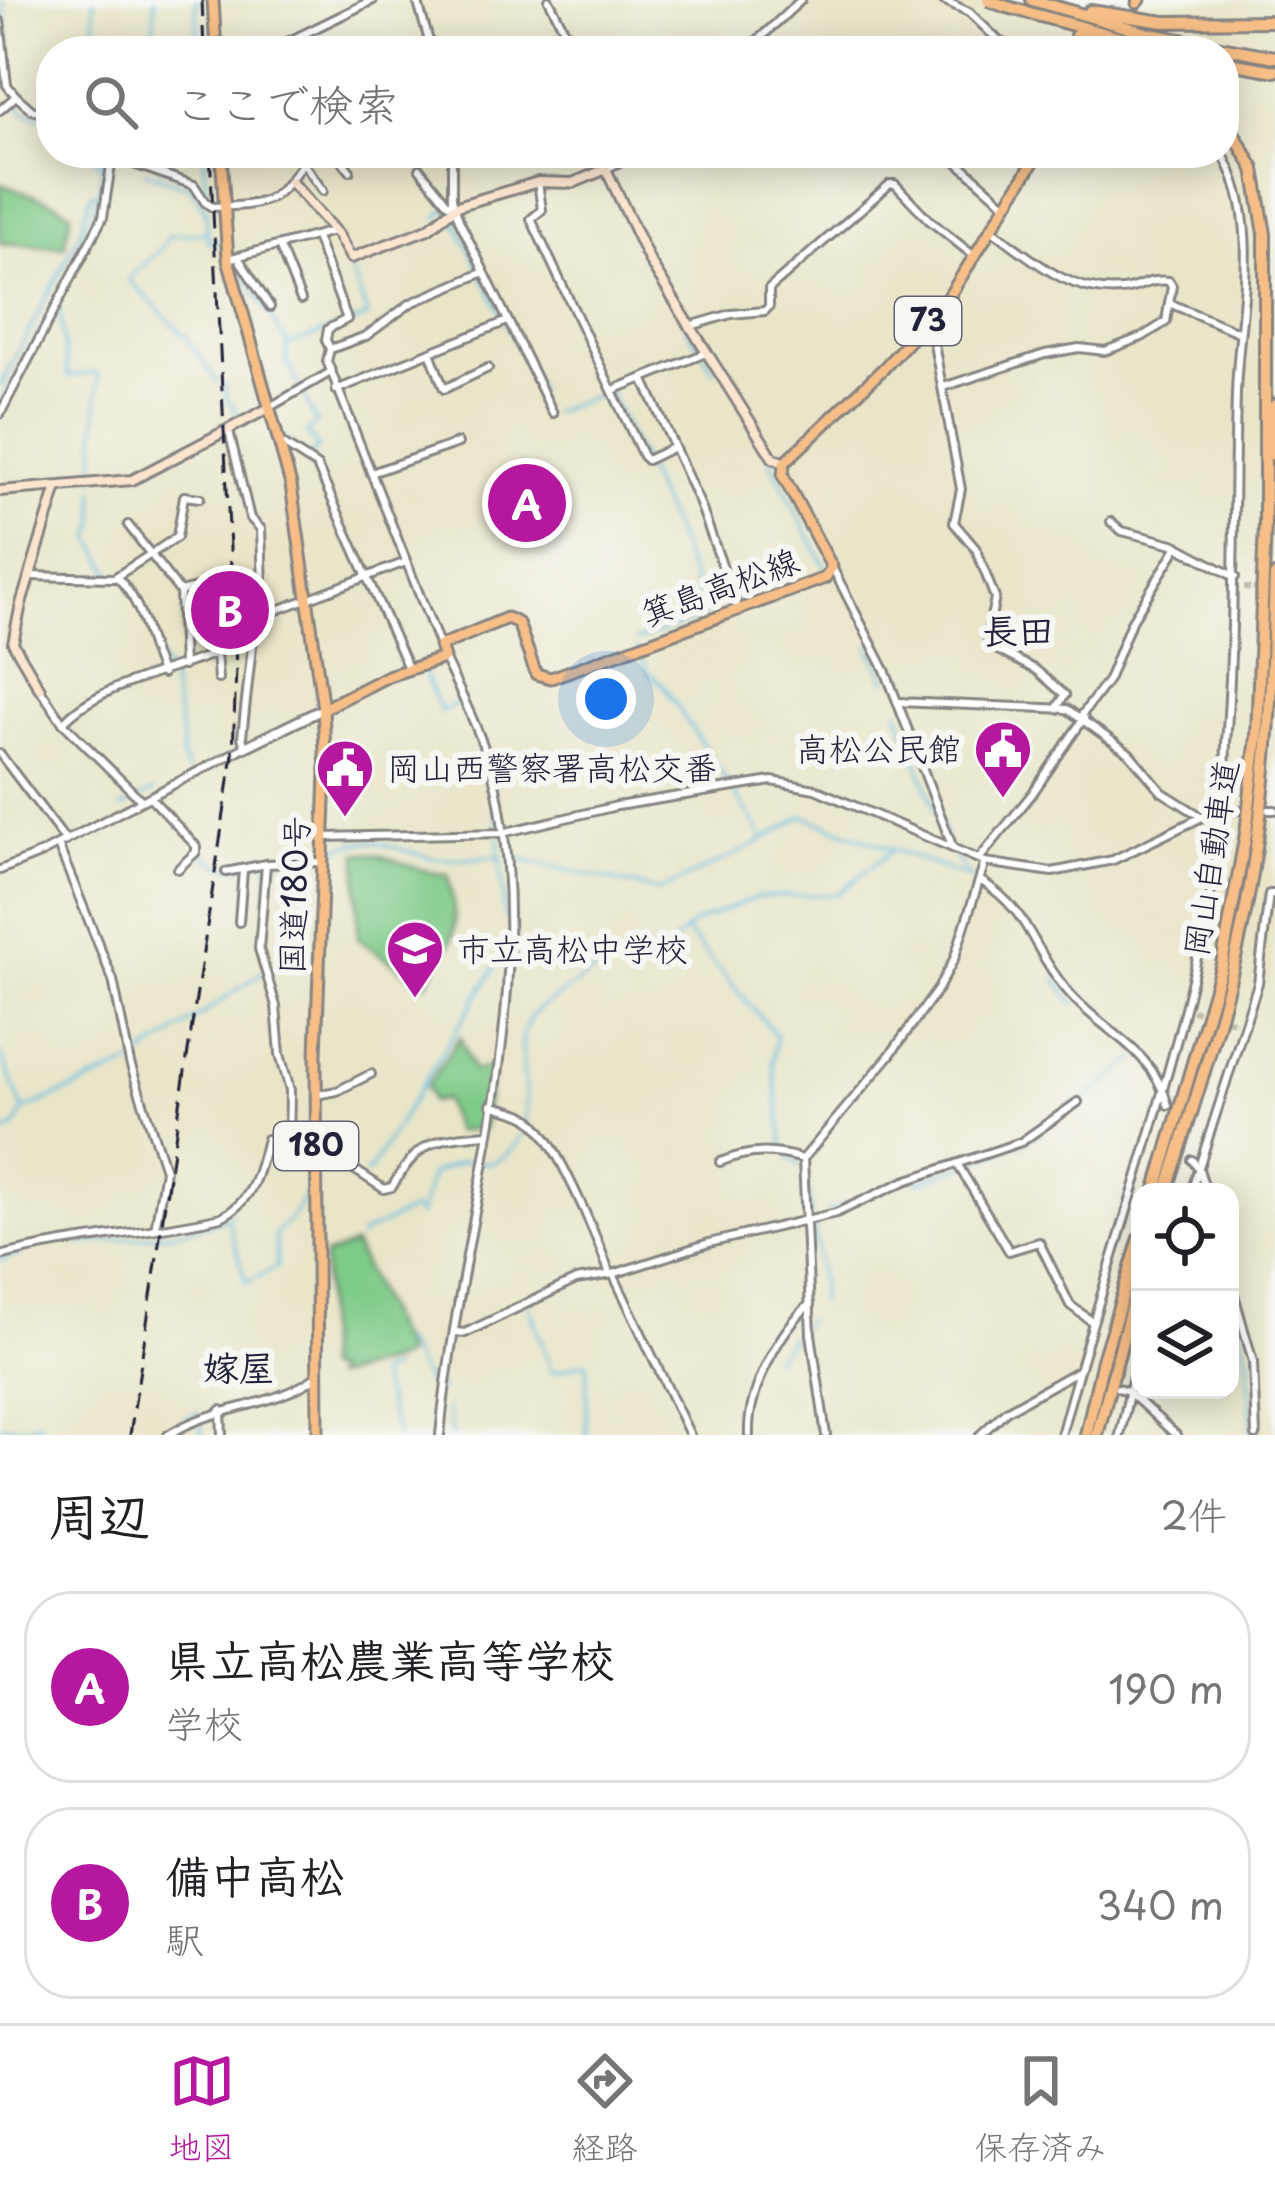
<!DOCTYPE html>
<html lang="ja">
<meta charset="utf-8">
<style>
body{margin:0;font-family:"Playpen Sans","Klee One",sans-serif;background:#f2f2f2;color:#202124}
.controls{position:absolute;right:36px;bottom:36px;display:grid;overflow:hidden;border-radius:24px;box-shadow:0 6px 30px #0003}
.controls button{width:108px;height:108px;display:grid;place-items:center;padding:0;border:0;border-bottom:3px solid #e0e0e0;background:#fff;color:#202124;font:60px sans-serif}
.you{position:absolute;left:606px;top:699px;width:42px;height:42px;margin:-30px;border:9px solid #fff;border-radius:50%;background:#1a73e8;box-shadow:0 0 0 18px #1a73e833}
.badge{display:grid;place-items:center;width:78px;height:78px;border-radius:50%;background:#b5179e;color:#fff;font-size:39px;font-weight:700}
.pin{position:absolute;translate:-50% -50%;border:6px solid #fff;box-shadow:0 3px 12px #0006}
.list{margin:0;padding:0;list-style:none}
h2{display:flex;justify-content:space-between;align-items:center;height:156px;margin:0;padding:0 48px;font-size:51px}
h2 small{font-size:39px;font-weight:400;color:#757577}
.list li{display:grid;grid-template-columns:78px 1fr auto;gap:36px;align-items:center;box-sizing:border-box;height:192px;margin:0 24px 24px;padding:0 24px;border:3px solid #e0e0e0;border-radius:48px}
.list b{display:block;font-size:45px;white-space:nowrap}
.list p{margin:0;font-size:39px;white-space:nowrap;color:#757577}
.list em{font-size:39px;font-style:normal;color:#757577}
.icon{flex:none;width:66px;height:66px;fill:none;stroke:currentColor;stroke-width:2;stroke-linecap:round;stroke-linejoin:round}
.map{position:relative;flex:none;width:1275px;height:1435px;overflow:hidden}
.search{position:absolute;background:#fff;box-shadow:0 6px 30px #0003;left:36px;right:36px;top:36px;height:132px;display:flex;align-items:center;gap:30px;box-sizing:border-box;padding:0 42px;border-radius:48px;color:#757577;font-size:45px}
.sheet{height:588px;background:#fff}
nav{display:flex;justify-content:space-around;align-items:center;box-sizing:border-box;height:168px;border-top:3px solid #e0e0e0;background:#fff;font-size:33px;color:#757577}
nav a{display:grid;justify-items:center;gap:6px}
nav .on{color:#b5179e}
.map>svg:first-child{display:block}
.green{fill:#7eca88;stroke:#507662;stroke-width:3}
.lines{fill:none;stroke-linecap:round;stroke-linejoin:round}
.stream{stroke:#64bde1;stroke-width:3}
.minor-tunnel{stroke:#c1beac;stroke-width:6;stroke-dasharray:6 3;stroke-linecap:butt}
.minor-casing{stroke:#868482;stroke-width:12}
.tertiary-casing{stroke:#868482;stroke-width:14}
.secondary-casing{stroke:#868482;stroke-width:14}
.primary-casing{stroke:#868482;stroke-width:15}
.trunk-casing{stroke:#868482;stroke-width:15}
.motorway-casing{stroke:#868482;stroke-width:16}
.minor{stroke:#fff;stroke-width:6}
.tertiary{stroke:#fff;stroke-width:8}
.secondary{stroke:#fce5cf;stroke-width:8}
.primary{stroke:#f7be87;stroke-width:9}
.trunk{stroke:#f7be87;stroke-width:9}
.motorway{stroke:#f7be87;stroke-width:10}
.rail{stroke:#22223b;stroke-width:3;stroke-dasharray:18 9;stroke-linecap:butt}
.motorway-bridge-casing{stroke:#868482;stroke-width:16;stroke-linecap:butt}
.motorway-bridge{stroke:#f7be87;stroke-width:10}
.labels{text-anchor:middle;stroke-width:12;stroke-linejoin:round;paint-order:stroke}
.shield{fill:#f6f6f2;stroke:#626272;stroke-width:3}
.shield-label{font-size:30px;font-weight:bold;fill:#22223b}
.street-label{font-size:33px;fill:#22223b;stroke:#f6f6f2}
.poi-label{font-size:33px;fill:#22223b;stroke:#f6f6f2;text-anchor:start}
.neighbourhood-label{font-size:36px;font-weight:bold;fill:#22223b;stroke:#f6f6f2}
</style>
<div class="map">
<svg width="1275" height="1435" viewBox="0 0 1275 1435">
<rect width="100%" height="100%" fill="#f6f6f2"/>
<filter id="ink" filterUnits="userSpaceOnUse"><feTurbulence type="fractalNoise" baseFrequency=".00833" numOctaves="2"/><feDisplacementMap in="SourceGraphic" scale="24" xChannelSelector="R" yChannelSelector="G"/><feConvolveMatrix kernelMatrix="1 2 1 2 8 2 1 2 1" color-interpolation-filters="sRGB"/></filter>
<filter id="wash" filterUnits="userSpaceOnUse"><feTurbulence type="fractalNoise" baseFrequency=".004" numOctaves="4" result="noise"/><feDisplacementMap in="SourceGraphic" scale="48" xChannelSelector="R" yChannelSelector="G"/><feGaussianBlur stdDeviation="2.7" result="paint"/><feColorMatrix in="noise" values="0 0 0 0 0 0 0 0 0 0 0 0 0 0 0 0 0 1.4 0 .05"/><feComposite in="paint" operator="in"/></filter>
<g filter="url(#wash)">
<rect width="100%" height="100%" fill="#e9e5c8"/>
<g class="green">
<polygon points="0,184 56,203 71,213 64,247 0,243"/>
<path d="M358,853C390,852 416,874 448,874C459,934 459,934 425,985L358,939Z"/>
<polygon points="460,1037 473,1071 492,1067 483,1129 455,1132 444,1099 432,1102 426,1087"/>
<polygon points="354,1245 405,1355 391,1362 333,1378 333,1371 324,1369 324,1256"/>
</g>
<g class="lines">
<g class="stream">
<polyline points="2,0 10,45 10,82"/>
<polyline points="94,0 96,51"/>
<polyline points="196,0 199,51"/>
<polyline points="153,51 155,0"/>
<polyline points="15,102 25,112 51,120"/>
<polyline points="91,153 101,166"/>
<polyline points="159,153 160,170"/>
<polyline points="204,153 206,199"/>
<polyline points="597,153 601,167"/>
<polyline points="145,172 191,188 205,210"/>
<polyline points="605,176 645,259"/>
<polyline points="206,208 208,242 220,241"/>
<polyline points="437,218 449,207 538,389"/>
<polyline points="207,232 169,236 160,250 128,279 186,337 218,383"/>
<polyline points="237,264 288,345 286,360 299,385"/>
<polyline points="59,305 68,376 98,373 95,479"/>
<polyline points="684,323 714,371"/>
<polyline points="288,345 368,317 348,261"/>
<polyline points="225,384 226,397 241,418"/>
<polyline points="0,386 80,234 91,193 97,194"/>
<polyline points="302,392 317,424 306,432 318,447 311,456"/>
<path d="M0,407C37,333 101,239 103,157"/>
<polyline points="552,412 609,391 674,531 706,615 636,641"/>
<polyline points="284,438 310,458"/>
<polyline points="770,460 826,569"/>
<polyline points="95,489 96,523 92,538 113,576"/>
<polyline points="869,645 886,680"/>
<polyline points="637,649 649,673 664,686 764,838"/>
<polyline points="156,651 170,676 183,745 181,756 188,773"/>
<polyline points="423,670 440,711 462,702"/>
<polyline points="898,711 946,838"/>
<polyline points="473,727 493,791 498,830"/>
<polyline points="120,809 154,791"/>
<polyline points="499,837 505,919"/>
<path d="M200,850C225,876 236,867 268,860"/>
<polyline points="954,854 967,874"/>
<polyline points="510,857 659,891 755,845 803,816 975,880"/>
<path d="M314,859C376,828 375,846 434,858C455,862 480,857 502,857"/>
<polyline points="265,911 270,860 281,861"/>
<polyline points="685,930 776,1035 773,1061 784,1148 790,1159 800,1165"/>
<polyline points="1055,979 1075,1004"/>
<polyline points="0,1052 23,1109"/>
<polyline points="1079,1104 1137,1058"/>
<polyline points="0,1134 14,1129 24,1110 128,1066 263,972"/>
<polyline points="1020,1145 1042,1131"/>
<polyline points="367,1174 501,958"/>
<polyline points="915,1177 919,1182 1011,1148"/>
<polyline points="807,1178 811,1216"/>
<polyline points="1199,1183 1202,1192"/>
<polyline points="828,1212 869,1195"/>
<polyline points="228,1220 246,1283 277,1267 275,1234 293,1216 310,1188"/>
<polyline points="814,1221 821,1287 819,1303"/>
<path d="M361,1239L362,1234L414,1209L419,1216L431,1174L462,1161L492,1163C563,1130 494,1046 538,1009L632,947H643L651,956L668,948L694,923L757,897L837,894L890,852"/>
<path d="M78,1244C117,1239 201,1234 232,1214"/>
<polyline points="697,1244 734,1234"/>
<polyline points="0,1260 21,1254"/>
<polyline points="567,1281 526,1298 552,1372 587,1362 586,1435"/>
<polyline points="1230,1295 1249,1362 1252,1435"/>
<polyline points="403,1342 429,1386 436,1382 442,1391"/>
<polyline points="773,1359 807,1320"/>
<polyline points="392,1370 378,1374 397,1435"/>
<polyline points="447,1408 452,1435"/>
<polyline points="0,1426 25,1427 39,1421 43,1435"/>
<polyline points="158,1435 198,1412 202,1435"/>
</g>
</g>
</g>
<g filter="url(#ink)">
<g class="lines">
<g class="minor-tunnel">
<polyline points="1244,588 1275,590"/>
<polyline points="1192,1010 1236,1022"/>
</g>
<defs>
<g id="minor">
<polyline points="417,0 432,51"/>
<polyline points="549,0 575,51"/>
<polyline points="943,0 969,12 1000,42 1027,51"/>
<polyline points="0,21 7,85 16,96"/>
<polyline points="269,51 373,0"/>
<polyline points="746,51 801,0"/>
<polyline points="0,110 16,96 32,110 51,116"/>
<path d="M102,153L194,185L205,202L212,207C275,205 275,202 310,153"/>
<polyline points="336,153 350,171"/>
<polyline points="452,153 452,199 459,220 553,413"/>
<polyline points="600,153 606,169 637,153"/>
<polyline points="957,153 955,160 1005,204"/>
<polyline points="303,163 323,191"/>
<polyline points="420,169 448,204 453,202"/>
<polyline points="538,182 542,210 531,219 643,456 647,460 674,447"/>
<path d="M991,229C1031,258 1069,295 1122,290C1140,288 1149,278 1169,281L1172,286L1169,303"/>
<polyline points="316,237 347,319 328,329 326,340 330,349"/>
<polyline points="280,248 301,300"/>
<polyline points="228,259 333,231"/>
<polyline points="239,259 270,307"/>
<polyline points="926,323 931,328 961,489 954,523 976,549 995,598 987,637 994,648 1036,670 1065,695 1058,706"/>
<polyline points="690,326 731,314 765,311 769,306 769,289 890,184 895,184 929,220 974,256"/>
<polyline points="430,352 444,389 488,368"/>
<polyline points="643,378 700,504 738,609"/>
<polyline points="943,387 1045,354 1079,348 1105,351 1142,337 1166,322 1169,303 1238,332"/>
<polyline points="336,390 505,322"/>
<polyline points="613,390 706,353"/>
<polyline points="270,407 329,373"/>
<polyline points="0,414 103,217 112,159"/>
<polyline points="280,442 317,466 408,668"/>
<polyline points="371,473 458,443"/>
<polyline points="1111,522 1122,531 1173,544 1235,577"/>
<polyline points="128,525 180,592"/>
<polyline points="832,567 885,670 953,848"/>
<polyline points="29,576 114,578 177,537 184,496 200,498"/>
<path d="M117,577C146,607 145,639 162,674"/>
<polyline points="264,615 406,562"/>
<polyline points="439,644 327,361 330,349 366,336 411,303 482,273"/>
<polyline points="183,666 180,592 211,584 218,679"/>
<polyline points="40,689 63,723 141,800"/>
<polyline points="898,702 1067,709 1129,753 1162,792 1202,817"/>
<polyline points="1081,716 1108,680 1131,622 1178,546"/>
<path d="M63,723C96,685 169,672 216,653"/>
<polyline points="0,754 66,841"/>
<polyline points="150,797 196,846 196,852 178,869"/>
<polyline points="1269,810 1275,810"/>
<polyline points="324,837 502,833 617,806 772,781 815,789 985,862 1052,872 1113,860 1202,817 1239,810"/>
<polyline points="58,845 113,980 130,1063 165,1170 155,1229"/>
<polyline points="979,859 1032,794 1084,718"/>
<polyline points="0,870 42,853 245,747 242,737 254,628 264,615 261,529 250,518 229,431"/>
<polyline points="226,872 266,864"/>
<path d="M980,880C1031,912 1030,946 1065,988C1100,1032 1151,1045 1168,1105"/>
<polyline points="239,922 243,870"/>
<polyline points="316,1095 337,1091 371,1074"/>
<path d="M491,1105C502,1109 517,1111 527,1117C555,1134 598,1241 610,1274"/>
<polyline points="289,1149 290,1090 280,1054 276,1006 259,949 266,864 322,862"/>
<polyline points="1192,1160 1199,1169 1206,1192"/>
<path d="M720,1162C749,1150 773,1150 803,1159"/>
<polyline points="958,1165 1009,1251 1039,1242 1070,1305 1091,1321"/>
<polyline points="1191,1192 1258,983 1269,894 1275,894"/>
<path d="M0,1256C73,1237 148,1234 221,1217C253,1202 259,1171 267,1139L303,1157L349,1166L384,1189L392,1187C420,1140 435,1138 487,1134"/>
<polyline points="613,1274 690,1435"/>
<polyline points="1230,1280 1253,1362 1256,1435"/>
<polyline points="456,1332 465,1333 576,1280 613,1274 709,1243 836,1213 905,1181 1021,1142 1078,1102"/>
<polyline points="1118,1388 1128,1391 1176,1435"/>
<polyline points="221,1410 222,1435"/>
<path d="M168,1435C217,1404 273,1409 317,1376"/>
<path d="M440,1435C460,1225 537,1015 499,802C490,751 466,704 444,658"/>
<path d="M749,1435C747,1393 778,1332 810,1304"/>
<polyline points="826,1435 811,1334 803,1159 890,1055 938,989 954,959 985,862"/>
<polyline points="980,1435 1006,1411 1079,1370"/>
<path d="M1061,1435C1116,1228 1196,1025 1224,811C1227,784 1224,757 1227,730C1235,617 1233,506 1236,394C1238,315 1264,224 1222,153"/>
<polyline points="1120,1435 1140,1343"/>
</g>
<polyline id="tertiary" points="245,747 323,709"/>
<g id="secondary">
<polyline points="291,182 338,235 351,258 428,229 457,206 538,182 573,183 606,169 650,262 773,458 784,463"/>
<polyline points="0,491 132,480 269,408"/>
<polyline points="40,689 13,643 21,604 57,487"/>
</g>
<g id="primary">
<polyline points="1137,3 1140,0"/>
<polyline points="323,709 388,676 444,658 440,646 507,618 518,623 536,674 551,678 825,578 832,567 783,476 784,463 884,368 948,298 1039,153"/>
</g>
<g id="trunk">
<polyline points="213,0 216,51"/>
<polyline points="221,153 228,259 291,485 323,709 326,772 316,1055 318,1435"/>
</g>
<g id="motorway">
<polyline points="1032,0 1150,34 1275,57"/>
<polyline points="1004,6 1168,51"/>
<polyline points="1090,11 1164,22 1275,21"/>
<polyline points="1076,35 1118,51"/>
<polyline points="1224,62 1275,71"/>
<polyline points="1271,454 1275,405"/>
<polyline points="1155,1192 1222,964 1246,834 1257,736 1265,523 1265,234 1254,169 1224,117"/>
<path d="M1166,1192C1199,1089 1233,987 1251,880C1268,779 1272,678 1275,576"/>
<polyline points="1086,1435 1103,1360 1140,1238"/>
<polyline points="1097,1435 1140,1274"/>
</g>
</defs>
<use href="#minor" class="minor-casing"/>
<use href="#tertiary" class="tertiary-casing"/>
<use href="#secondary" class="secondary-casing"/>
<use href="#primary" class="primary-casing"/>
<use href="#trunk" class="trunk-casing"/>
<use href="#motorway" class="motorway-casing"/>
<use href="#minor" class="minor"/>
<use href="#tertiary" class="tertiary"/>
<use href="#secondary" class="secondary"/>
<use href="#primary" class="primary"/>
<use href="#trunk" class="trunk"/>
<use href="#motorway" class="motorway"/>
<g class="rail">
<polyline points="202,0 204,51"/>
<polyline points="130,1435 233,754 236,667 210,153"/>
</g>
<defs>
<polyline id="motorway-bridge" points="988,0 1004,6"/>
</defs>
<use href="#motorway-bridge" class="motorway-bridge-casing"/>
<use href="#motorway-bridge" class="motorway-bridge"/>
</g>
</g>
<defs>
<symbol id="civic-pin" viewBox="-11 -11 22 30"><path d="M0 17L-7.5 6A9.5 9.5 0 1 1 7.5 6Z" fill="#b5179e" stroke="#f6f6f2"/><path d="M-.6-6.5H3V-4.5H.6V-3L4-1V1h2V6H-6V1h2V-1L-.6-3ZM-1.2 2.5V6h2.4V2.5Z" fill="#fff"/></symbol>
<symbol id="school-pin" viewBox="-11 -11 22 30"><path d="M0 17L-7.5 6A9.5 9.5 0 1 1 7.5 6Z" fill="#b5179e" stroke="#f6f6f2"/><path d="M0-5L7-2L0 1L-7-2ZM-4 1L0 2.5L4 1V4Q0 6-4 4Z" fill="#fff"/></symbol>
</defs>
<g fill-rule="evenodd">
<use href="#civic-pin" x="970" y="716" width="66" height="90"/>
<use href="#civic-pin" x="312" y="735" width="66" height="90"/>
<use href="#school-pin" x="382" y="916" width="66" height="90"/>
</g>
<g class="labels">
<g class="shield">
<rect x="895" y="297" width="66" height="48" rx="9"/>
<rect x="274" y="1122" width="84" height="48" rx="9"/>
</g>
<g class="shield-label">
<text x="928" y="331">73</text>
<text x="316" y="1156">180</text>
</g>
<g class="street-label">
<text transform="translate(720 587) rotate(-20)" y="12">箕島高松線</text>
<text transform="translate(1211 858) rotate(-81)" y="12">岡山自動車道</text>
<text transform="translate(294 895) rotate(-88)" y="12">国道180号</text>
</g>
<g class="poi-label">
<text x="961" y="761" text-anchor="end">高松公民館</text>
<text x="387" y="780">岡山西警察署高松交番</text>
<text x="457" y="961">市立高松中学校</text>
</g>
<g class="neighbourhood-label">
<text x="1018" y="644">長田</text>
<text x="239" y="1381">嫁屋</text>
</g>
</g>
</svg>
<div class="controls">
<button><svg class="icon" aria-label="locate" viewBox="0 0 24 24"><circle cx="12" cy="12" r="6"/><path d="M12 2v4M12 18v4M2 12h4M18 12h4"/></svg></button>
<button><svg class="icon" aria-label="layers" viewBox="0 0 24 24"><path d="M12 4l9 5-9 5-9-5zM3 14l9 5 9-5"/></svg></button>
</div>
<div class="you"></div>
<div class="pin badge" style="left:527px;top:503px">A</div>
<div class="pin badge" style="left:230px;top:610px">B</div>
<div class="search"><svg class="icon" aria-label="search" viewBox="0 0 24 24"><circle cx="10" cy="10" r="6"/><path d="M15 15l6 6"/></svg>ここで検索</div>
</div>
<section class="sheet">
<h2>周辺<small>2件</small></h2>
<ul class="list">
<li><span class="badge">A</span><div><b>県立高松農業高等学校</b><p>学校</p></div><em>190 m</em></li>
<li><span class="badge">B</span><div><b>備中高松</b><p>駅</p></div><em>340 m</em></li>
</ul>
</section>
<nav>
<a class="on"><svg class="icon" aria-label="map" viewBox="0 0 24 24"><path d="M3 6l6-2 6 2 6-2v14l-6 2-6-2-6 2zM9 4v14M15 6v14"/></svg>地図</a>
<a><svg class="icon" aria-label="directions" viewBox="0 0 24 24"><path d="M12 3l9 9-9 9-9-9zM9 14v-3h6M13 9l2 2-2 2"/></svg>経路</a>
<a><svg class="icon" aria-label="saved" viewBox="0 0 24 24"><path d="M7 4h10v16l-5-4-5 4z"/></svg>保存済み</a>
</nav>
